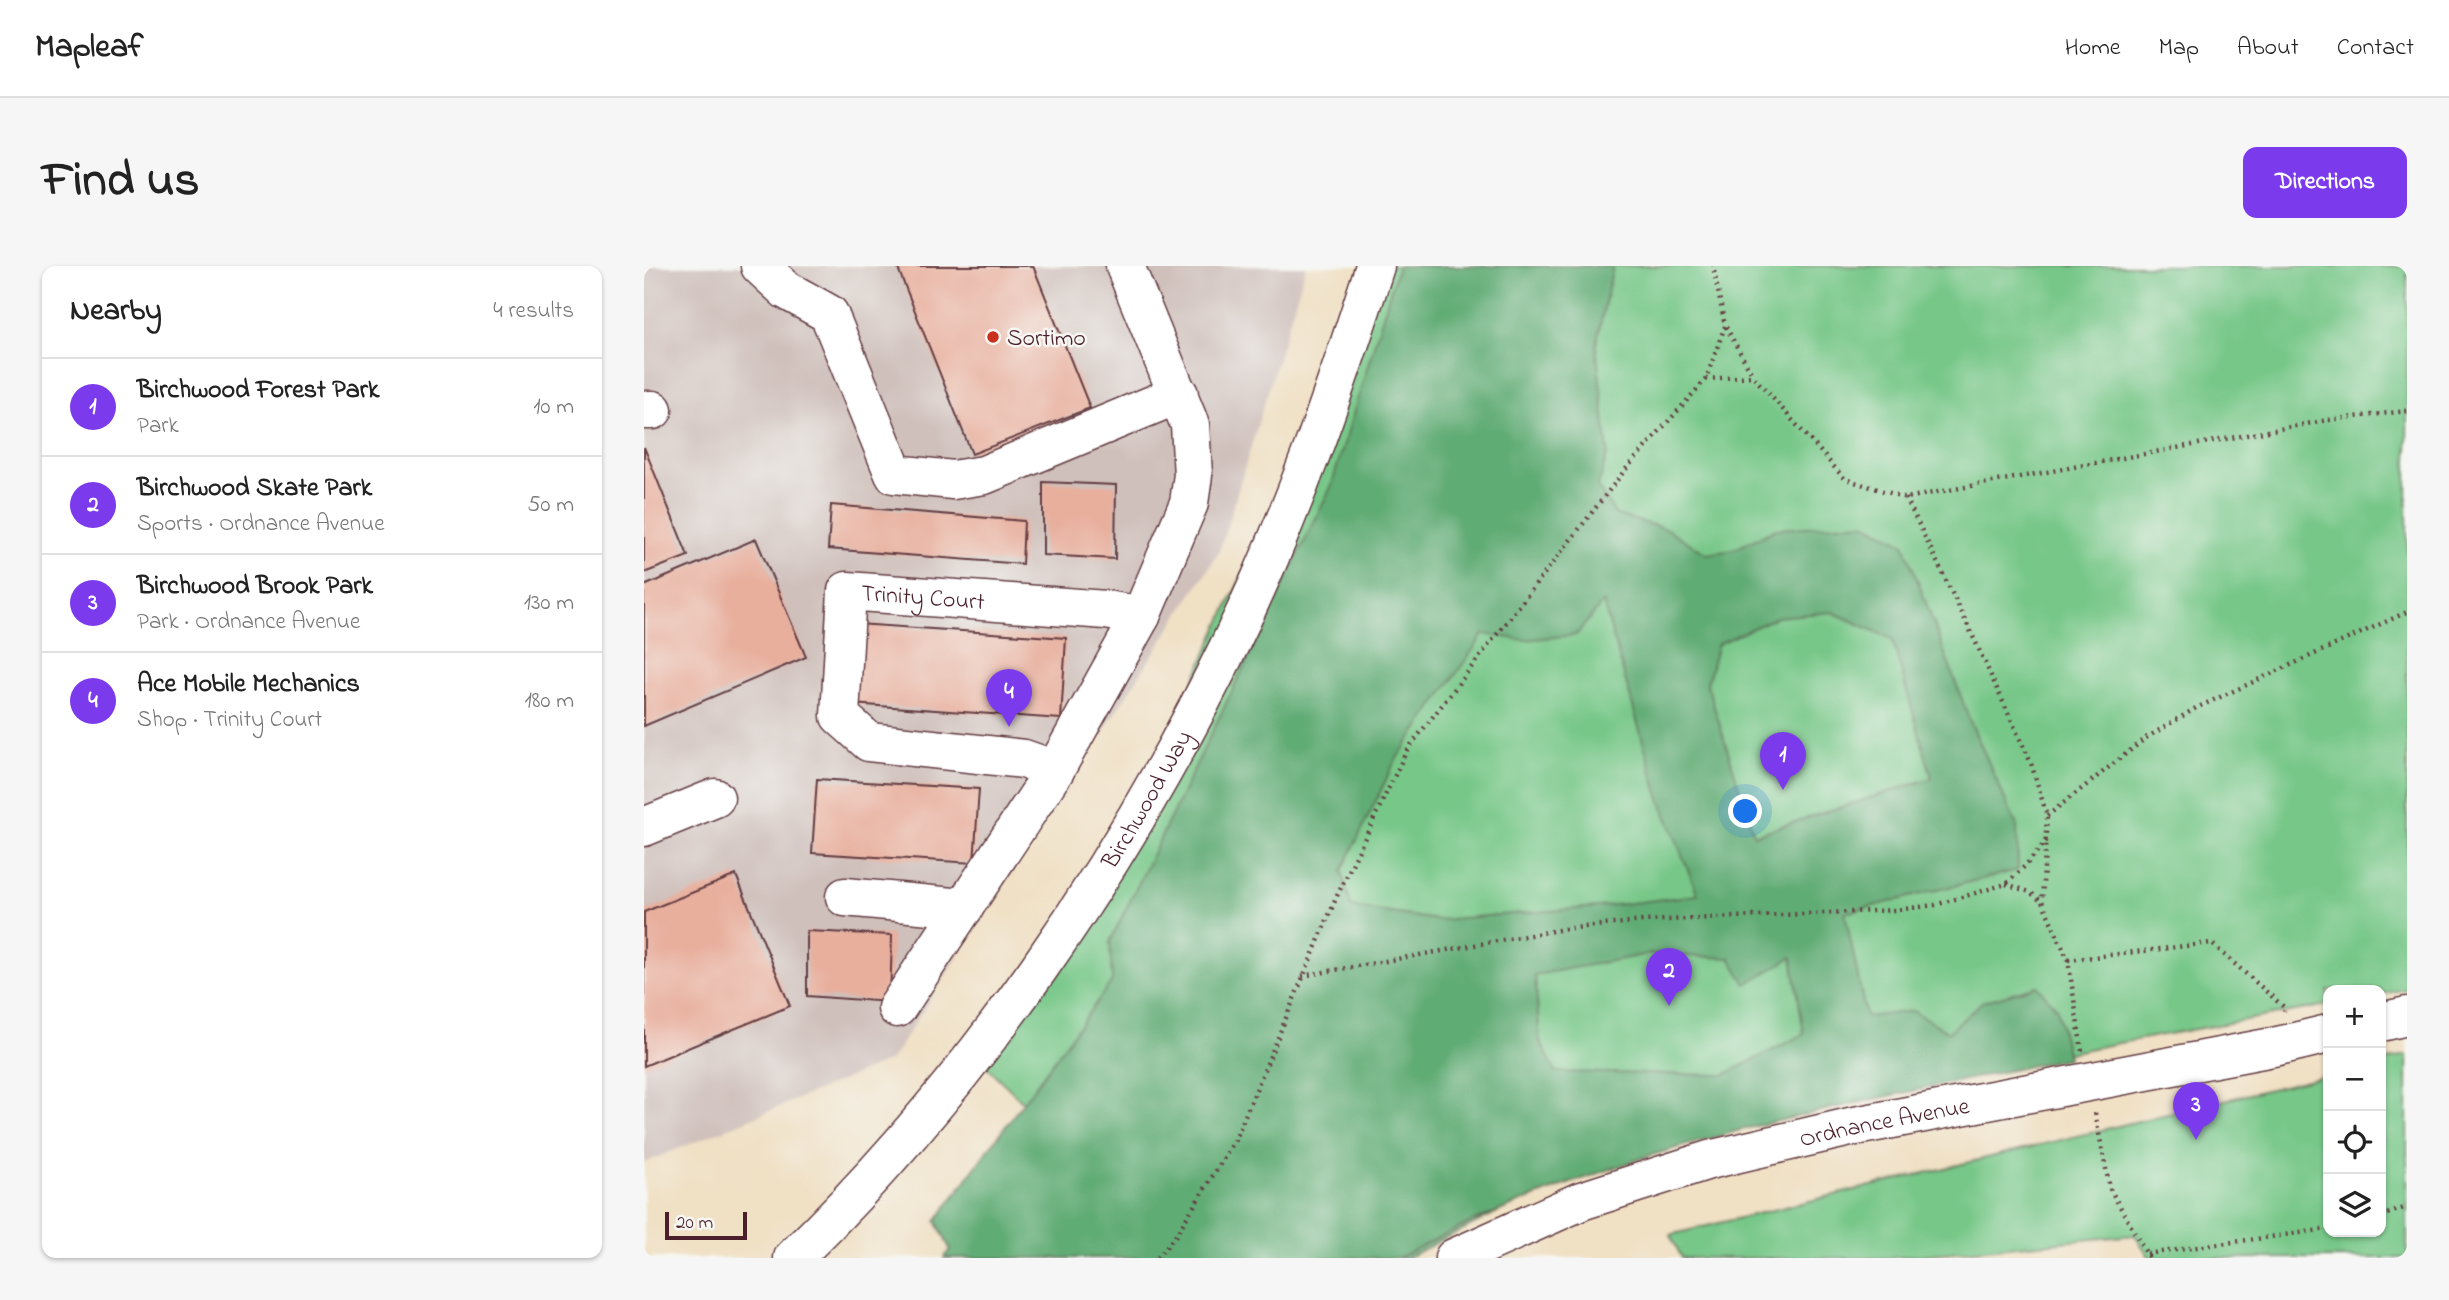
<!DOCTYPE html>
<meta charset="utf-8">
<style>
body{margin:0;font-family:"Indie Flower",sans-serif;background:#f6f6f6;color:#222}
.controls{position:absolute;right:21px;bottom:21px;display:grid;overflow:hidden;border-radius:14px;box-shadow:0 2px 5px #0004}
.controls button{width:63px;height:63px;display:grid;place-items:center;padding:0;border:0;border-bottom:2px solid #e0e0e0;background:#fff;color:#222;font:35px sans-serif}
.scale{position:absolute;left:21px;bottom:18px;width:82px;box-sizing:border-box;padding-left:7px;border:4px solid #4a1f2b;border-top:0;font-size:19px;line-height:24px;white-space:nowrap;color:#4a1f2b;-webkit-text-stroke:5px #f6f6f2;paint-order:stroke}
.you{position:absolute;left:1102px;top:546px;width:24px;height:24px;margin:-18px;border:5px solid #fff;border-radius:50%;background:#1a73e8;box-shadow:0 0 0 10px #1a73e833}
.badge{display:grid;place-items:center;width:46px;height:46px;border-radius:50%;background:#7c3aed;color:#fff;font-size:23px;font-weight:700}
.pin{position:absolute;translate:-50% -58px;filter:drop-shadow(0 2px 4px #0008)}
.pin::after{content:'';position:absolute;top:37px;width:24px;height:21px;background:inherit;clip-path:polygon(0 0,100% 0,50% 100%)}
.list{margin:0;padding:0;list-style:none}
h2{display:flex;justify-content:space-between;align-items:center;height:91px;margin:0;padding:0 28px;font-size:30px}
h2 small{font-size:23px;font-weight:400;color:#767676}
.list li{display:grid;grid-template-columns:46px 1fr auto;gap:21px;align-items:center;box-sizing:border-box;height:98px;padding:0 28px;border-top:2px solid #e0e0e0}
.list b{display:block;font-size:26px;white-space:nowrap}
.list p{margin:0;font-size:23px;white-space:nowrap;color:#767676}
.list em{font-size:23px;font-style:normal;color:#767676}
.icon{flex:none;width:38px;height:38px;fill:none;stroke:currentColor;stroke-width:2;stroke-linecap:round;stroke-linejoin:round}
.map{position:relative;flex:none;width:1763px;height:992px;overflow:hidden;border-radius:14px}
header{display:flex;align-items:center;gap:42px;box-sizing:border-box;height:98px;padding:0 35px;background:#fff;border-bottom:2px solid #e0e0e0}
header strong{font-size:33px}
nav{display:flex;gap:38px;margin-inline-start:auto;font-size:24px}
.intro{display:flex;align-items:center;justify-content:space-between;box-sizing:border-box;height:168px;padding:0 42px}
h1{margin:0;font-size:49px}
.button{padding:18px 32px;border-radius:14px;background:#7c3aed;color:#fff;font-size:24px;font-weight:700}
main{display:flex;gap:42px;padding:0 42px}
aside{flex:1;background:#fff;border-radius:14px;box-shadow:0 2px 5px #0004}
.map>svg:first-child{display:block}
.industrial{fill:#cfc0bb}
.green{fill:#77c788;stroke:#60735a;stroke-width:2}
.forest{fill:#61ac74;stroke:#566650;stroke-width:2;fill-rule:evenodd}
.building{fill:#e8af9d}
.lines{fill:none;stroke-linecap:round;stroke-linejoin:round}
.minor-casing{stroke:#633c42;stroke-width:41}
.major-casing{stroke:#633c42;stroke-width:41}
.path{stroke:#633c42;stroke-width:4.5;stroke-dasharray:2 5;stroke-linecap:butt}
.minor{stroke:#fff;stroke-width:38}
.major{stroke:#fff;stroke-width:38}
.poi-dot{fill:#c8321e;stroke:#f6f6f2;stroke-width:2.5}
.labels{text-anchor:middle;stroke-width:5;stroke-linejoin:round;paint-order:stroke}
.poi-label{font-size:24px;fill:#4a1f2b;stroke:#f6f6f2;text-anchor:start}
.street-label{font-size:24px;fill:#4a1f2b;stroke:#f6f6f2}
</style>
<header>
<strong>Mapleaf</strong>
<nav><a>Home</a><a>Map</a><a>About</a><a>Contact</a></nav>
</header>
<div class="intro"><h1>Find us</h1><a class="button">Directions</a></div>
<main>
<aside>
<h2>Nearby<small>4 results</small></h2>
<ul class="list">
<li><span class="badge">1</span><div><b>Birchwood Forest Park</b><p>Park</p></div><em>10 m</em></li>
<li><span class="badge">2</span><div><b>Birchwood Skate Park</b><p>Sports · Ordnance Avenue</p></div><em>50 m</em></li>
<li><span class="badge">3</span><div><b>Birchwood Brook Park</b><p>Park · Ordnance Avenue</p></div><em>130 m</em></li>
<li><span class="badge">4</span><div><b>Ace Mobile Mechanics</b><p>Shop · Trinity Court</p></div><em>180 m</em></li>
</ul>
</aside>
<div class="map">
<svg width="1763" height="992" viewBox="0 0 1763 992">
<rect width="100%" height="100%" fill="#f6f6f2"/>
<filter id="ink" filterUnits="userSpaceOnUse"><feTurbulence type="fractalNoise" baseFrequency=".0143" numOctaves="2"/><feDisplacementMap in="SourceGraphic" scale="14" xChannelSelector="R" yChannelSelector="G"/><feConvolveMatrix kernelMatrix="1 2 1 2 8 2 1 2 1" color-interpolation-filters="sRGB"/></filter>
<filter id="wash" filterUnits="userSpaceOnUse"><feTurbulence type="fractalNoise" baseFrequency=".00686" numOctaves="4" result="noise"/><feDisplacementMap in="SourceGraphic" scale="28" xChannelSelector="R" yChannelSelector="G"/><feGaussianBlur stdDeviation="1.57" result="paint"/><feColorMatrix in="noise" values="0 0 0 0 0 0 0 0 0 0 0 0 0 0 0 0 0 1.4 0 .05"/><feComposite in="paint" operator="in"/></filter>
<g filter="url(#wash)">
<rect width="100%" height="100%" fill="#f0e0c4"/>
<polygon class="industrial" points="0,0 662,0 575,286 247,794 0,897"/>
<g class="green">
<polygon points="739,0 1763,0 1763,723 1737,728 1737,724 1684,724 1684,739 1459,780 1196,833 933,906 762,992 539,992 340,798 447,640"/>
<polygon points="1763,789 1763,992 1506,992 1491,969 1246,992 1038,992 1026,969 1684,809 1684,966 1737,966 1737,796"/>
</g>
<path class="forest" d="M754,0H969L952,79L964,186L954,221L972,249L1023,263L1063,288L1089,284L1132,263L1221,257L1260,278L1326,455L1373,560L1374,604L1201,647L1222,751L1269,745L1305,766L1338,736L1393,720L1413,742L1424,792L1207,838L1100,863L1001,891L924,918L827,956L754,992H300L306,983L292,955L468,715L466,676L687,221ZM959,336L1015,531L1054,629L954,641L794,654L707,641L698,605L751,495L840,368L880,374L932,369ZM1188,346L1248,373L1288,512L1110,569L1063,418L1074,378L1133,351ZM1005,688L1086,692L1102,718L1148,691L1160,768L1080,809L912,806L896,775L891,709Z"/>
<g id="blocks">
<g class="building">
<polygon points="253,0 389,0 446,142 328,188"/>
<polygon points="0,181 44,290 0,307"/>
<polygon points="399,216 472,219 471,293 399,289"/>
<polygon points="187,239 380,255 378,298 184,283"/>
<polygon points="112,273 162,391 0,460 0,320"/>
<polygon points="213,358 422,372 417,453 208,438"/>
<polygon points="173,513 335,523 330,597 168,587"/>
<polygon points="92,609 146,740 0,800 0,646"/>
<polygon points="163,665 248,669 246,736 163,730"/>
</g>
</g>
</g>
<g filter="url(#ink)">
<use href="#blocks" fill-opacity="0" stroke="#633c42" stroke-width="2"/>
<g class="lines">
<defs>
<g id="minor">
<polyline points="116,0 142,24 185,48 250,208 309,214 340,209 535,128"/>
<polyline points="0,144 9,144"/>
<path id="s1" d="M411,504L380,493L225,476L196,450L203,325L462,344L497,350"/>
<polyline points="0,561 71,532"/>
<polyline points="201,631 320,642"/>
<polyline points="253,742 411,504 497,350 545,237 549,209 546,159 481,0"/>
<polyline points="1737,756 1763,750"/>
<path id="s2" d="M810,992L937,935L1065,894L1206,861L1634,780L1684,768"/>
</g>
<g id="major">
<path id="s3" d="M149,992C330,816 476,603 587,376C646,256 690,128 731,0"/>
</g>
</defs>
<use href="#minor" class="minor-casing"/>
<use href="#major" class="major-casing"/>
<g class="path">
<polyline points="1082,61 1109,110"/>
<polyline points="1062,113 1109,110 1201,213 1262,232 1684,154 1763,145"/>
<polyline points="1262,232 1326,364 1387,497 1403,550 1398,635 1424,694 1438,785"/>
<polyline points="1403,550 1502,472 1552,442 1763,346"/>
<polyline points="1362,618 1386,626 1397,635"/>
<polyline points="1424,694 1567,677 1641,742 1640,745"/>
<polyline points="658,710 920,663 999,655 1252,644 1291,639 1362,618 1381,600 1403,574"/>
<polyline points="1451,847 1466,923 1505,992"/>
<polyline points="1737,950 1763,941"/>
<polyline points="1503,988 1684,963"/>
<polyline points="513,992 532,969 591,874 693,630 763,484 981,204 1062,113 1081,60 1069,0"/>
</g>
<use href="#minor" class="minor"/>
<use href="#major" class="major"/>
</g>
</g>
<circle class="poi-dot" cx="349" cy="71" r="7"/>
<g class="labels">
<g class="poi-label">
<text x="363" y="79">Sortimo</text>
</g>
<g class="street-label">
<text dy="8" stroke="none"><textPath href="#s1" startOffset="429">Trinity Court</textPath></text>
<text dy="8" stroke="none"><textPath href="#s3" startOffset="581">Birchwood Way</textPath></text>
<text dy="8" stroke="none"><textPath href="#s2" startOffset="453">Ordnance Avenue</textPath></text>
</g>
</g>
</svg>
<div class="controls">
<button>+</button>
<button>−</button>
<button><svg class="icon" aria-label="locate" viewBox="0 0 24 24"><circle cx="12" cy="12" r="6"/><path d="M12 2v4M12 18v4M2 12h4M18 12h4"/></svg></button>
<button><svg class="icon" aria-label="layers" viewBox="0 0 24 24"><path d="M12 4l9 5-9 5-9-5zM3 14l9 5 9-5"/></svg></button>
</div>
<div class="scale">20 m</div>
<div class="you"></div>
<div class="pin badge" style="left:1139px;top:524px">1</div>
<div class="pin badge" style="left:1025px;top:740px">2</div>
<div class="pin badge" style="left:1552px;top:874px">3</div>
<div class="pin badge" style="left:365px;top:461px">4</div>
</div>
</main>
